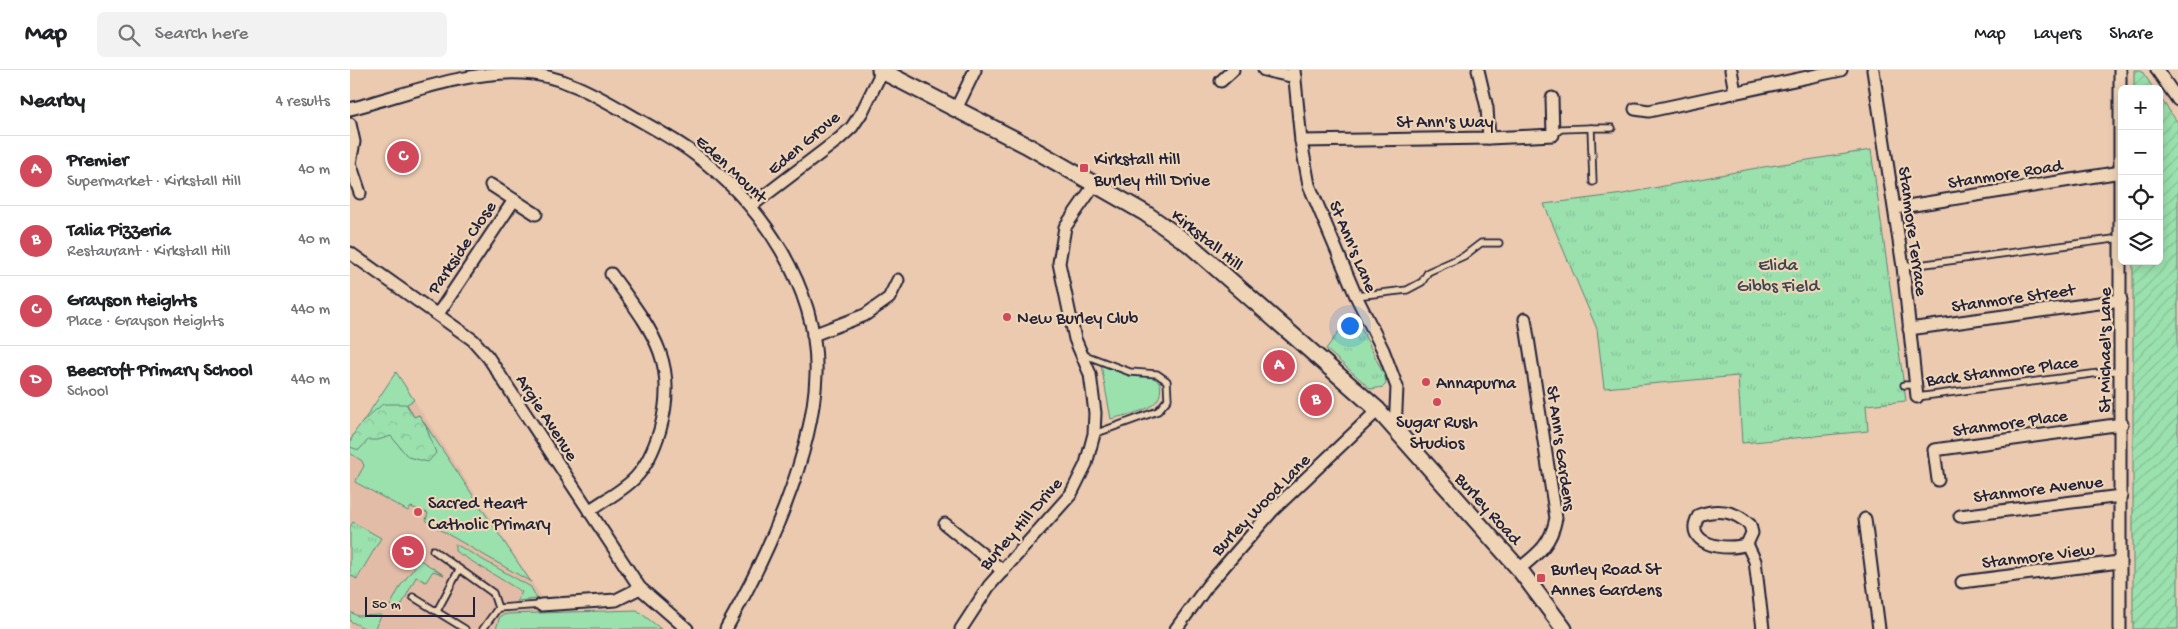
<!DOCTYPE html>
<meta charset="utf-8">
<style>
body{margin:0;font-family:"Gochi Hand",sans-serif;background:#f2f2f2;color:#202124}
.controls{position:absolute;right:15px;top:15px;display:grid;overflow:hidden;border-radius:8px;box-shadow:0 2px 12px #0003}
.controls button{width:45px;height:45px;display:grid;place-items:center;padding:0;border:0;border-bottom:1px solid #e0e0e0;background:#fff;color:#202124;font:25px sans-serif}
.scale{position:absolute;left:15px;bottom:12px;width:110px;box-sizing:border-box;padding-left:5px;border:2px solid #22223b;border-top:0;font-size:14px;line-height:18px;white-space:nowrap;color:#22223b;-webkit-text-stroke:4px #efd4b6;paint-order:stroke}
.you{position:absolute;left:999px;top:255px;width:18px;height:18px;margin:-12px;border:4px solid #fff;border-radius:50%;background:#1a73e8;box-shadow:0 0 0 8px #1a73e833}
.badge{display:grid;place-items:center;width:32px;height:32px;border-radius:50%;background:#d1495b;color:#fff;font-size:16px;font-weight:700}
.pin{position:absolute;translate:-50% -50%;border:2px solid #fff;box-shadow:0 1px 5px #0006}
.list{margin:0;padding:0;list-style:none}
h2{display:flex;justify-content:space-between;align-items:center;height:65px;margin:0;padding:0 20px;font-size:21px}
h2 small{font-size:16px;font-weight:400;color:#757577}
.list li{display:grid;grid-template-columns:32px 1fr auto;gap:15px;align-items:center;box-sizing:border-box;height:70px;padding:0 20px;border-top:1px solid #e0e0e0}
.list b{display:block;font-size:19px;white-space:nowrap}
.list p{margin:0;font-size:16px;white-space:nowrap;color:#757577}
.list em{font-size:16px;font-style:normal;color:#757577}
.icon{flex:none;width:28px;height:28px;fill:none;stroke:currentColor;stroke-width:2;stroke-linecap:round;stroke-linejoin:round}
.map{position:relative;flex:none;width:1828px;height:559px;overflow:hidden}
header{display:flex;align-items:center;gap:30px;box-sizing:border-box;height:70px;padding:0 25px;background:#fff;border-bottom:1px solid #e0e0e0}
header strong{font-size:24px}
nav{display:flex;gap:28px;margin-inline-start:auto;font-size:18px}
.search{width:350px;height:45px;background:#f2f2f2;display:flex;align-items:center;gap:12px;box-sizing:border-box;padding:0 18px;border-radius:8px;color:#757577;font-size:19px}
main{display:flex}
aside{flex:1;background:#fff}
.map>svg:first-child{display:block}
.built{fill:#e3bca7}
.grass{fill:#9be1ae;stroke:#5e8274}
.forest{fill:url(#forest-crowns);stroke:#5e8274}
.park{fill:url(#park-tufts);stroke:#5e8274}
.garden{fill:url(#garden-furrows);stroke:#5e8274}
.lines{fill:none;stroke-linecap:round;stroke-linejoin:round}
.service-casing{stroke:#22223b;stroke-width:9}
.minor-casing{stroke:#22223b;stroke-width:15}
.tertiary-casing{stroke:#22223b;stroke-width:19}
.service{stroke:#efd4b6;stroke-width:5.5}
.minor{stroke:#efd4b6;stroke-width:11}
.tertiary{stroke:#efd4b6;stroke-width:15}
.poi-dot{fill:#d1495b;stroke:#efd4b6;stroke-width:2}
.labels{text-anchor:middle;stroke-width:4.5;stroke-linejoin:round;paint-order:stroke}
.street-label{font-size:18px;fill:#22223b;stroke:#efd4b6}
.poi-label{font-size:18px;fill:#22223b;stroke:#efd4b6;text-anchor:start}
.park-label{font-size:18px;fill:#3a4852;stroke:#efd4b6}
</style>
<header>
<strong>Map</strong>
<div class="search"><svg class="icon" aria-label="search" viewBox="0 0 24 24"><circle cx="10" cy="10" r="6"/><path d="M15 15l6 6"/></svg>Search here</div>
<nav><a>Map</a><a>Layers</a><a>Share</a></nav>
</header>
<main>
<aside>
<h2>Nearby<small>4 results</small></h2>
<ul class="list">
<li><span class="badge">A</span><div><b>Premier</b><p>Supermarket · Kirkstall Hill</p></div><em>40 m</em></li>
<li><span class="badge">B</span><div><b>Talia Pizzeria</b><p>Restaurant · Kirkstall Hill</p></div><em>40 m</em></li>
<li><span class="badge">C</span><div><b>Grayson Heights</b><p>Place · Grayson Heights</p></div><em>440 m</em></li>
<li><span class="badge">D</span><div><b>Beecroft Primary School</b><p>School</p></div><em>440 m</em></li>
</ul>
</aside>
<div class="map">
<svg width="1828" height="559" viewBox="0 0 1828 559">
<defs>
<pattern id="forest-crowns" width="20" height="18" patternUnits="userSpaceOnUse" patternTransform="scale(1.25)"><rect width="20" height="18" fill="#9be1ae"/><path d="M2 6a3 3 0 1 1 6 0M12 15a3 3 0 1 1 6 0" fill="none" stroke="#85c197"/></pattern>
<pattern id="park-tufts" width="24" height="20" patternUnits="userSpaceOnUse" patternTransform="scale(1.25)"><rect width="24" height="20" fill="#9be1ae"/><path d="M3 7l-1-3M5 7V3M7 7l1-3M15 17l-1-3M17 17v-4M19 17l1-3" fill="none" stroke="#85c197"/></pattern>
<pattern id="garden-furrows" width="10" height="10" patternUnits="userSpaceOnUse" patternTransform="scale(1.25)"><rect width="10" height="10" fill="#9be1ae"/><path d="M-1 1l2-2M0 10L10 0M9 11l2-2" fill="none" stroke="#85c197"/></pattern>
</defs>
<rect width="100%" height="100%" fill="#ebcab0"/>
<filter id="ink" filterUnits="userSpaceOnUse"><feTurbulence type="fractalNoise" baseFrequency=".02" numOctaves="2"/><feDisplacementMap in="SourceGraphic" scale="10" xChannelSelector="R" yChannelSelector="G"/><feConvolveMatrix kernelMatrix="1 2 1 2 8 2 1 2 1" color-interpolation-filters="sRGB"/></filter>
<g filter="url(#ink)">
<polygon class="built" points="46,302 191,526 193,544 287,540 311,559 0,559 0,371"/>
<g class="grass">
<path d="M751,295C760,298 770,303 779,305C791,307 801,303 810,313C816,341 780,343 761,349Z"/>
<polygon points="46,302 64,330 57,334 64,347 69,345 181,512 80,454 76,450 78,443 61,437 58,441 5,412 14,396 12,391 0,383 0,371"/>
<polygon points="105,474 181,517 187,529 167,531 172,522 105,481"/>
<polygon points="70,490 94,505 83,501 76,512 66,507 50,538 40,536 51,515"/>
<polygon points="287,540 311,559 146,559 150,546 157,544"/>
<polygon points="0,542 8,546 32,545 24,559 16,559 0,551"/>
</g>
<path class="forest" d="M33,334H56L64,347L69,345L76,356L86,383L78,392L58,387L41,366L28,370H18L9,380L0,377C0,360 21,344 33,334Z"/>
<g class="park">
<polygon points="1521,80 1556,331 1516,335 1518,361 1392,373 1388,306 1254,318 1247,259 1194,134 1273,124 1401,99"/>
<polygon points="1003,242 1035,307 1036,314 1033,317 1021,319 976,279"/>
<polygon points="3,452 31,468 7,509 0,505 0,457"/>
</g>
<g class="garden">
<polygon points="1784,0 1791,0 1804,19 1784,19"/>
<polygon points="1809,26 1828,53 1828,559 1783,559 1783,191 1809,191"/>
</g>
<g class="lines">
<defs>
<g id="service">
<polyline points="1241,58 1262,58"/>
<polyline points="1204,64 1211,59 1241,58 1243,112"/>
<polyline points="1553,197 1771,168"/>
<polyline points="1006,226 1057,220 1072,212 1078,202 1114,186 1131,173 1149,173"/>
<polyline points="732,284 780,302 807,304 817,311 818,329 808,341 744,364"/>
<polyline points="1554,315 1565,315"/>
<polyline points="1567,327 1772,300"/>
<polyline points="83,480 143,523 148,538"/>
<polyline points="63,527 115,559"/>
<polyline points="148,538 191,535"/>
<polyline points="87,541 109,500"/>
<polyline points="133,559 148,538"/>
</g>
<g id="minor">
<polyline points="914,0 945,7"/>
<polyline points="944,0 951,71 959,115 1006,226 1033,280 1047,317 1045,360"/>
<polyline points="1128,0 1137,38 1139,68"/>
<polyline points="1381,0 1385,22"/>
<polyline points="1523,0 1553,197 1567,327"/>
<polyline points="1807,0 1828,30"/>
<polyline points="871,11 883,0"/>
<path d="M0,39C53,25 118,0 172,3C209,4 246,25 277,43C299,56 323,68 343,83C411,133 469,218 466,305C463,387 416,488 376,559"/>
<polyline points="606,39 625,0"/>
<polyline points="1285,39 1299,41 1491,0"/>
<polyline points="0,54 4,72 0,93 10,123"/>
<polyline points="951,71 1139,68 1203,65 1202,28"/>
<polyline points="141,115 186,144"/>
<polyline points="401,136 489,69 502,57 512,42 532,1"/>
<polyline points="1545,138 1771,102"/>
<polyline points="0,183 123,270 138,287 290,518 337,559"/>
<polyline points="88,244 164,130"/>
<polyline points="1559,259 1771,230"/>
<polyline points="463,265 515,245 539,228 548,210"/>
<polyline points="1588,410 1584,380 1772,354"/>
<path d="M239,441C254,430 273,421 286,407C297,395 305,376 310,360C330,290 299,257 261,204"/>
<polyline points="1610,446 1771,426"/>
<polyline points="1515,449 1529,559"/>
<polyline points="595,454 653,501"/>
<path d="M1397,474C1377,482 1331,475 1349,445C1369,438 1385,441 1400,455L1402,463L1397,474L1405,491L1413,559"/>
<path d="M1169,499C1189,483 1201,474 1206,448L1175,249"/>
<polyline points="1612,512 1769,492"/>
<polyline points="191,535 266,530 290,518"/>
<polyline points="611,559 639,516 721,424 736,394 744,364 745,343 740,304 725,269 709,193 715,157 745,114"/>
<polyline points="826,559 858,515 923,440 1028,340"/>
<polyline points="1770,559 1770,0"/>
</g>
<polyline id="tertiary" points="530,0 676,75 795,143 839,174 1028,340 1169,499 1214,559"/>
</defs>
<use href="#service" class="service-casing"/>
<use href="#minor" class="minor-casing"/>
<use href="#tertiary" class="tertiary-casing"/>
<use href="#service" class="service"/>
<use href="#minor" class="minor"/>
<use href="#tertiary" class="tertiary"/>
</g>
</g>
<g class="poi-dot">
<rect x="729" y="93" width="10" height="10" rx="2.5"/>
<circle cx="657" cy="247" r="5"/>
<circle cx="1076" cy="312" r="5"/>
<circle cx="1087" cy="332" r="5"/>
<circle cx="68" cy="442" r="5"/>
<rect x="1186" y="503" width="10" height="10" rx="2.5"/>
</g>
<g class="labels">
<g class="street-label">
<text x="1095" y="57">St Ann's Way</text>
<text transform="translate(453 72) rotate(-40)" y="6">Eden Grove</text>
<text transform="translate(382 98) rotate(43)" y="6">Eden Mount</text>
<text transform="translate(1655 103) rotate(-9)" y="6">Stanmore Road</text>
<text transform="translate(1564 161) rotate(82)" y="6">Stanmore Terrace</text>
<text transform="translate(858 169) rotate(39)" y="6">Kirkstall Hill</text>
<text transform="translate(1004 176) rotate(67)" y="6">St Ann's Lane</text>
<text transform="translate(111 177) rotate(-56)" y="6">Parkside Close</text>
<text transform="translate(1663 227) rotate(-8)" y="6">Stanmore Street</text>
<text transform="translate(1754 280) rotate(-90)" y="6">St Michael's Lane</text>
<text transform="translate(1652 300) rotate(-7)" y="6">Back Stanmore Place</text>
<text transform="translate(198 347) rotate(57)" y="6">Argie Avenue</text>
<text transform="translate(1660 352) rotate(-8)" y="6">Stanmore Place</text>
<text transform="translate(1212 378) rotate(82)" y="6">St Ann's Gardens</text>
<text transform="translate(1688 418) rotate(-7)" y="6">Stanmore Avenue</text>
<text transform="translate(910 434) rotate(-46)" y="6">Burley Wood Lane</text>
<text transform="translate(1139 438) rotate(48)" y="6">Burley Road</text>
<text transform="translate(670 453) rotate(-49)" y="6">Burley Hill Drive</text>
<text transform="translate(1688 485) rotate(-7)" y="6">Stanmore View</text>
</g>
<g class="poi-label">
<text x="744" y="94">Kirkstall Hill<tspan x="744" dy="21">Burley Hill Drive</tspan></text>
<text x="667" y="253">New Burley Club</text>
<text x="1086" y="318">Annapurna</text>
<text x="1087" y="357" text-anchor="middle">Sugar Rush<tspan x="1087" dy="21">Studios</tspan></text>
<text x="78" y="438">Sacred Heart<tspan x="78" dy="21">Catholic Primary</tspan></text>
<text x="1201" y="504">Burley Road St<tspan x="1201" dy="21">Annes Gardens</tspan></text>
</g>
<g class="park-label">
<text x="1428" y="200">Elida<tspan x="1428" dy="21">Gibbs Field</tspan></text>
</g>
</g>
</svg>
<div class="controls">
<button>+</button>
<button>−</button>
<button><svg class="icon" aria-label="locate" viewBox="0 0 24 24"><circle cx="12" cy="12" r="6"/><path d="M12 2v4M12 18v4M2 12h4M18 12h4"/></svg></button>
<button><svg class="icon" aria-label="layers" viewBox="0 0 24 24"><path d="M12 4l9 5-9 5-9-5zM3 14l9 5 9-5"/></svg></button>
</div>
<div class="scale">50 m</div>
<div class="you"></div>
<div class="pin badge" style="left:929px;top:296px">A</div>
<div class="pin badge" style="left:966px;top:330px">B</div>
<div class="pin badge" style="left:53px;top:87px">C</div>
<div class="pin badge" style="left:58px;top:482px">D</div>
</div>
</main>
